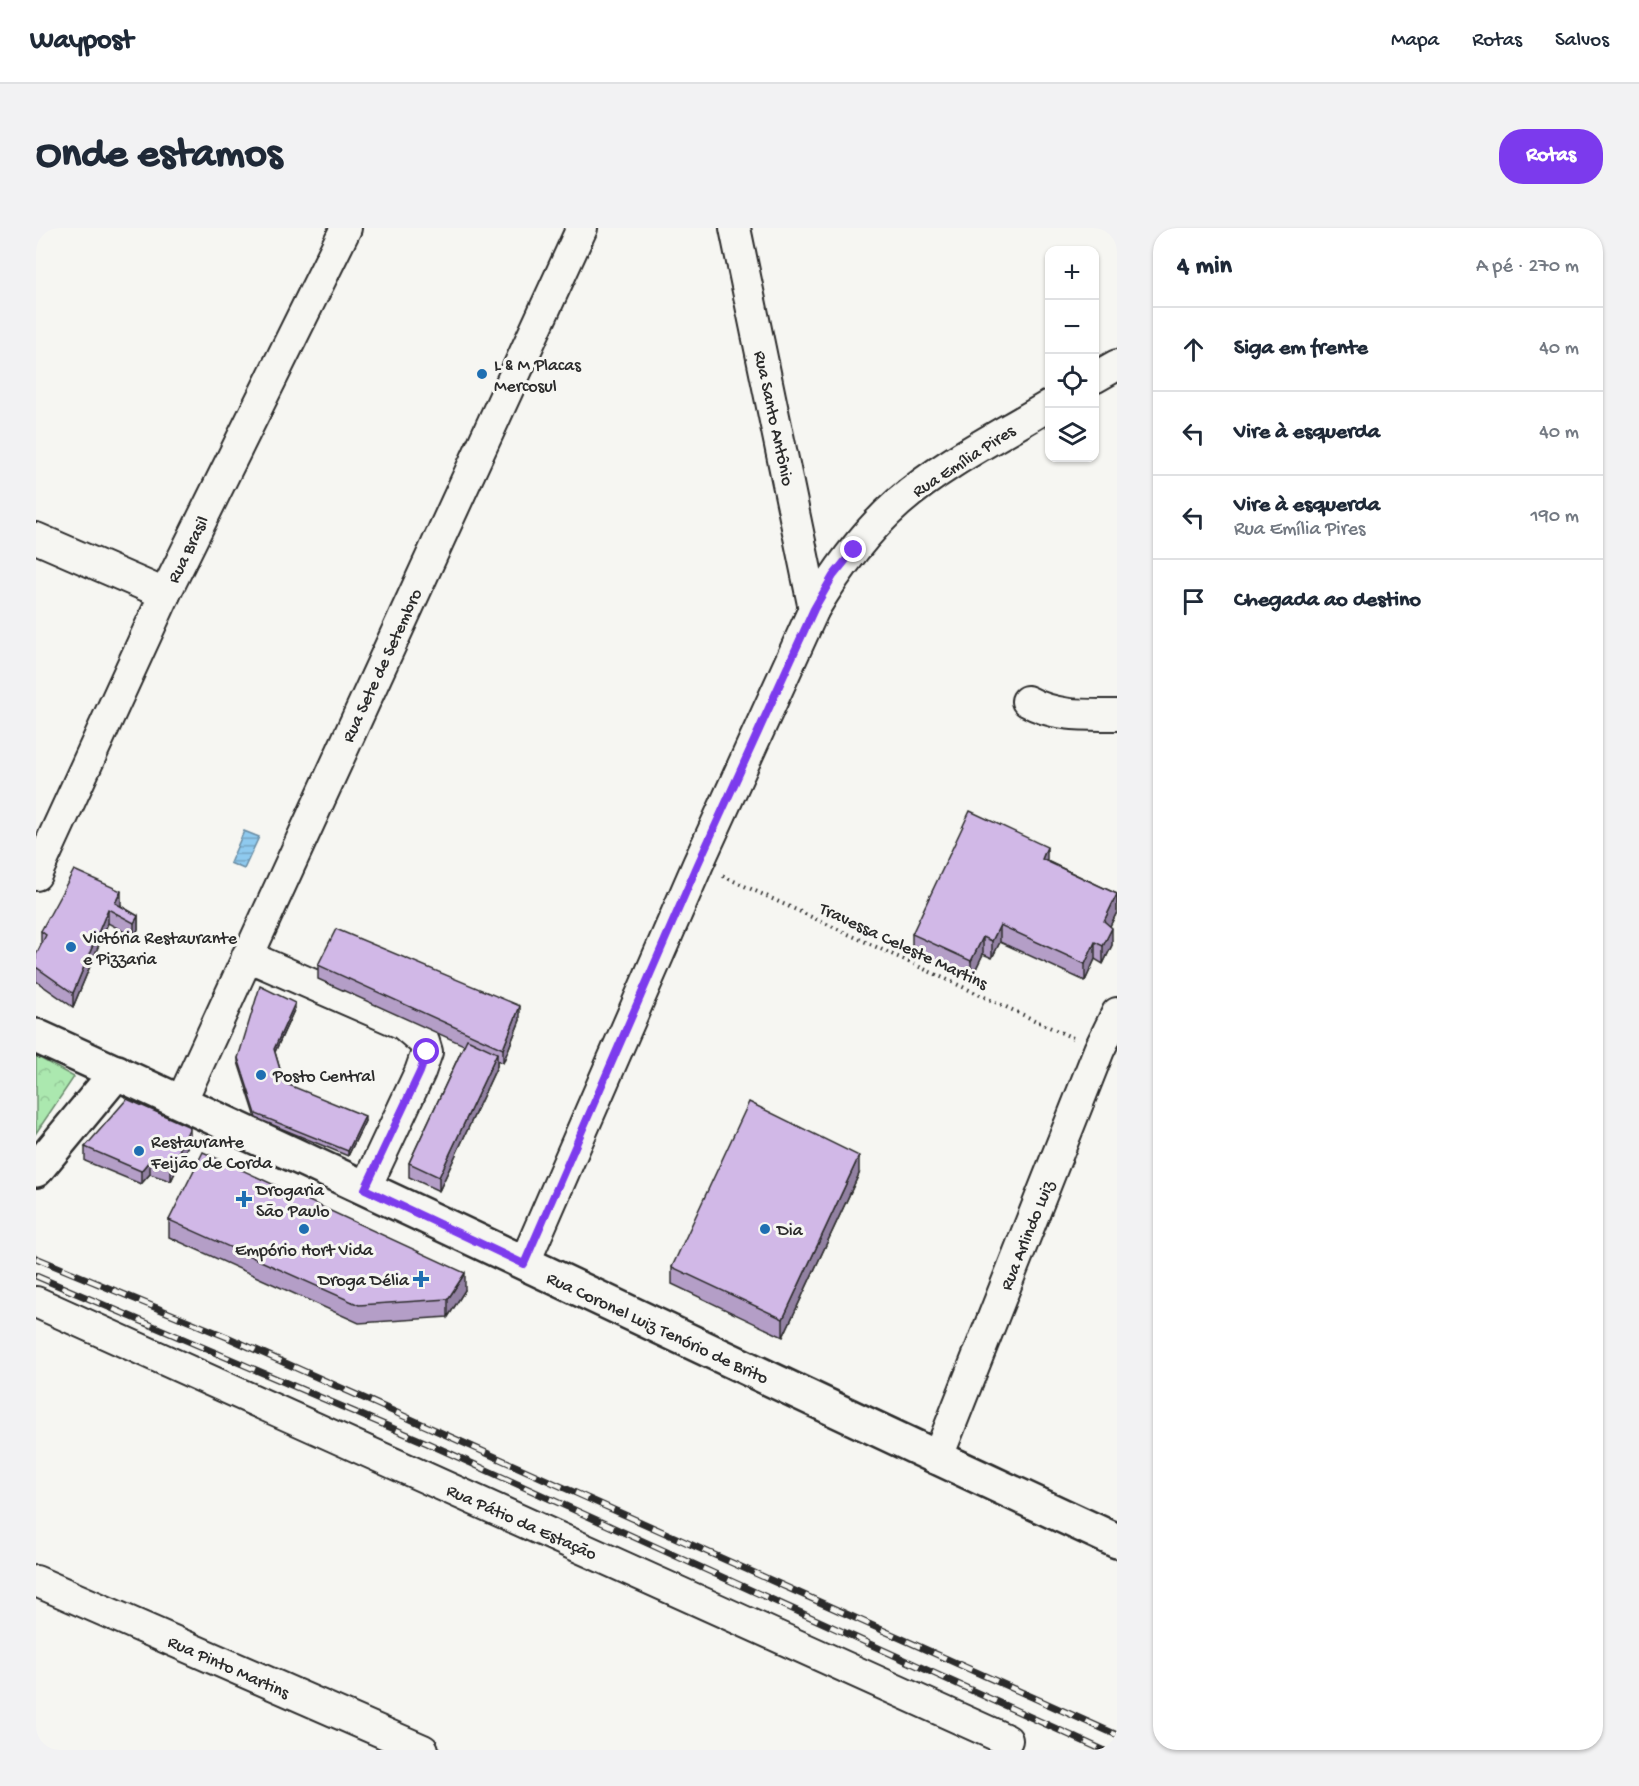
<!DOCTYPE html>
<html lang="pt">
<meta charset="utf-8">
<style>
body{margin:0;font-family:"Gochi Hand",sans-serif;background:#f2f2f3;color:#1f2937}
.controls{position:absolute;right:18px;top:18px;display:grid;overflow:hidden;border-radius:12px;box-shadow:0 2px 4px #0004}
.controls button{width:54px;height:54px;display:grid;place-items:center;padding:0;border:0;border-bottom:2px solid #e0e1e3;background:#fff;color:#1f2937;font:30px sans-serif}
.stop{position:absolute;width:18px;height:18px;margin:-14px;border:4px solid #7c3aed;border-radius:50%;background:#fff}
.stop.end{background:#7c3aed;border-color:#fff;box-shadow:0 2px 6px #0008}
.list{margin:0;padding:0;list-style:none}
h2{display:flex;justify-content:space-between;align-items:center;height:78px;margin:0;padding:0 24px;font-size:26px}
h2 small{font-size:20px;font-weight:400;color:#747a83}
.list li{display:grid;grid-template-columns:39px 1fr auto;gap:18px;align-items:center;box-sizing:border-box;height:84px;padding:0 24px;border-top:2px solid #e0e1e3}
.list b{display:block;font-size:22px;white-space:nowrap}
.list p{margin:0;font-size:20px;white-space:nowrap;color:#747a83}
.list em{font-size:20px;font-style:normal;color:#747a83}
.icon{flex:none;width:33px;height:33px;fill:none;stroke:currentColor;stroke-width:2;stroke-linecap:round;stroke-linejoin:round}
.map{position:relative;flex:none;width:1081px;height:1522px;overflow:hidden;border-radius:24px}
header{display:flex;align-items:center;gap:36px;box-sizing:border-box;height:84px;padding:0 30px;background:#fff;border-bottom:2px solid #e0e1e3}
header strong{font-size:28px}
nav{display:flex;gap:33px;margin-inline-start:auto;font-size:21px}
.intro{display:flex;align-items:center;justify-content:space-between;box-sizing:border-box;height:144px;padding:0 36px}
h1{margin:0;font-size:42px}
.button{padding:15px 27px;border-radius:24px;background:#7c3aed;color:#fff;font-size:21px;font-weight:700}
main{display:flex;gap:36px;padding:0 36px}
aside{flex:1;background:#fff;border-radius:24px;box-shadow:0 2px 4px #0004}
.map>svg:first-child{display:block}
.forest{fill:url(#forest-crowns);stroke:#6b8a6d;stroke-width:1.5}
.water{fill:url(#water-rules);stroke:#678aa1;stroke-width:1.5}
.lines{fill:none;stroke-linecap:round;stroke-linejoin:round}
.minor-casing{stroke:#2b2b2b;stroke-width:34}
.major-casing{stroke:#2b2b2b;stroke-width:38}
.path{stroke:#2b2b2b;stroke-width:4;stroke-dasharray:1.5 4.5;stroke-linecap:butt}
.minor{stroke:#f6f6f2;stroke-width:30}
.major{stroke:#f6f6f2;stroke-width:33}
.rail-casing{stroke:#2b2b2b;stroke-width:7}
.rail{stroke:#f6f6f2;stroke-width:4.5;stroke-dasharray:14;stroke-linecap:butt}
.wall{fill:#b49ec7;stroke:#2b2b2b;stroke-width:1.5}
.shaded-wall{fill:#9281a2;stroke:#2b2b2b;stroke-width:1.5}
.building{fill:#d1b8e7;stroke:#2b2b2b;stroke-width:1.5}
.route{stroke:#7c3aed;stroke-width:8}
.poi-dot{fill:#1f6fb2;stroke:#f6f6f2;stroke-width:2}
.labels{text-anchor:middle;stroke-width:6;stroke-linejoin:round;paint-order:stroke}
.poi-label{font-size:18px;fill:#2b2b2b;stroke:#f6f6f2;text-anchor:start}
.street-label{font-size:18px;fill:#2b2b2b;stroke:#f6f6f2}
</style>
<header>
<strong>Waypost</strong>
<nav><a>Mapa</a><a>Rotas</a><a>Salvos</a></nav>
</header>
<div class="intro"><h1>Onde estamos</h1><a class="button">Rotas</a></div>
<main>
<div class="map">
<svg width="1081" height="1522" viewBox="0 0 1081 1522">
<defs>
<pattern id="forest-crowns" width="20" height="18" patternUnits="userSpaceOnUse" patternTransform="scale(1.5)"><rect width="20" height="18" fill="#abe8af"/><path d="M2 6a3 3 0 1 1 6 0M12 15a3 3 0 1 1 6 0" fill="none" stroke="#93c797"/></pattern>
<pattern id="water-rules" width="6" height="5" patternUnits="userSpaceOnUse" patternTransform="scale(1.5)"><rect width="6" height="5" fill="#8fcaef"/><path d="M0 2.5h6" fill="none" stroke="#75a4c2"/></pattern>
</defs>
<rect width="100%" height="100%" fill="#f6f6f2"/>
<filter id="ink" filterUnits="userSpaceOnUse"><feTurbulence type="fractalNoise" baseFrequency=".0167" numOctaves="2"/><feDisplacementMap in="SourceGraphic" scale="12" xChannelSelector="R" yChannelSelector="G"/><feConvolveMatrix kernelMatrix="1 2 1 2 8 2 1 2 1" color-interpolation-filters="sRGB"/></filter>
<g filter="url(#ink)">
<polygon class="forest" points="0,828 38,849 0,905"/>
<polygon class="water" points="208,603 223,609 208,641 194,635"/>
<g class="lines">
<defs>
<g id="minor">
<polyline points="699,0 778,381"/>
<polyline points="1058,150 1081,137"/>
<polyline points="0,310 129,366"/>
<path d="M991,473C1020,489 1049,487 1081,487"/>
<polyline points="0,647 129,366 310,0"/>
<polyline points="211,728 367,796 388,814 391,824 384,844 329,961"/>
<polyline points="145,874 546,0"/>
<path d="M488,1036L662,636L778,381C801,342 829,304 863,274C908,235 963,208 1014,177"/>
<polyline points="0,1074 971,1512"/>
<polyline points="901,1231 1063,822 1081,785"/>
<polyline points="0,1353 387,1522"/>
</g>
<g id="major">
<path d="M0,808C362,972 720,1147 1081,1313"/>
<polyline points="0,942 81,844"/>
</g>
</defs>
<use href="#minor" class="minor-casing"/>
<use href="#major" class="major-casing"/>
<polyline class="path" points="687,648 1037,810"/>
<use href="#minor" class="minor"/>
<use href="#major" class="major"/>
<defs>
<g id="rail">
<polyline points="0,1030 191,1109 1081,1507"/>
<polyline points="0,1048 391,1215 1067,1522"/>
</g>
</defs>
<use href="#rail" class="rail-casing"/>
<use href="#rail" class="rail"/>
</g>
<g class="wall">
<polygon points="1011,633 1081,666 1081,684 1074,698 1076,717 1067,736 1059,731 1049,753 964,714 956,730 947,726 935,751 876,724 876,706"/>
<polygon points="85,677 85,678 102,688 102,701 98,709 72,695 37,779 0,753 0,727 5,717 5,703"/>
<polygon points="282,737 484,792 467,835 461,832 461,838 403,963 373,949 373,935 428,817 282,751"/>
<polygon points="259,780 239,824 248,855 329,893 312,928 220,890 202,834 202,830"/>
<polygon points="154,913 135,953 114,946 105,956 49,933 49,919"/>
<polygon points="823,946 747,1109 636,1056 636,1039"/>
<polygon points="133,992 429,1062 412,1089 323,1095 133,1009"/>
</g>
<g class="shaded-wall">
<polygon points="1011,619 1011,637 1006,631"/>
<polygon points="85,663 85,677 81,686 79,675"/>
<polygon points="1081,666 1081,684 1068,710 1068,693"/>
<polygon points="72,681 72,695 37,779 37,765"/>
<polygon points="102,688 102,701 98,709 98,695"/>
<polygon points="964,697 964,714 956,730 956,713"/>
<polygon points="1076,700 1076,717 1067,736 1067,718"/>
<polygon points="947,709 947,726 935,751 935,733"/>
<polygon points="1059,714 1059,731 1049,753 1049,736"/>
<polygon points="259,775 259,780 238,826 238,821"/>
<polygon points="484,778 484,792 467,835 467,821"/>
<polygon points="461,825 461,838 403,963 403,949"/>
<polygon points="329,888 329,893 312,928 312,923"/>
<polygon points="154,899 154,913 135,953 135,940"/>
<polygon points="823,928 823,946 747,1109 747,1091"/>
<polygon points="114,932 114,946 105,956 105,943"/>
<polygon points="429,1045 429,1062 412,1089 412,1071"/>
</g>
<g class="building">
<polygon points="934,583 1011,619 1006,631 1081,666 1068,693 1076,700 1067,718 1059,714 1049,736 964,697 956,713 947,709 935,733 876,706"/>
<polygon points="38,642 85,663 79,675 102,688 98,695 72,681 37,765 0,739 0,727 10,707 5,703"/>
<polygon points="300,701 484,778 467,821 282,737"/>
<polygon points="224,758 259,775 238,821 248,855 329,888 312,923 220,886 202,830"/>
<polygon points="431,811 461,825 403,949 373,935"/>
<polygon points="91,871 154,899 135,940 114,932 105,943 49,919"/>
<polygon points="713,874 823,928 747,1091 636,1039"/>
<polygon points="167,924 429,1045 412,1071 323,1077 133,992"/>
</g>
</g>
<g class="lines" filter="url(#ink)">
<polyline class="route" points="391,824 384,844 329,961 488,1036 662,636 778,381 797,348 818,322"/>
</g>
<g class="poi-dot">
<circle cx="446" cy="146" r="6"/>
<circle cx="35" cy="719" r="6"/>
<circle cx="225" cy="847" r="6"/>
<circle cx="103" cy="923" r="6"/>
<path d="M205 962h6v6h6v6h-6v6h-6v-6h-6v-6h6z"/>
<circle cx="268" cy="1001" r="6"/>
<circle cx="729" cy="1001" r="6"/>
<path d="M382 1042h6v6h6v6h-6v6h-6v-6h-6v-6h6z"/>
</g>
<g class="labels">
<g class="poi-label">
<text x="458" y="142">L &amp; M Placas<tspan x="458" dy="21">Mercosul</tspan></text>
<text x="47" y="715">Victória Restaurante<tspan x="47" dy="21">e Pizzaria</tspan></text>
<text x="237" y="853">Posto Central</text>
<text x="115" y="919">Restaurante<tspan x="115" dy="21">Feijão de Corda</tspan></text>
<text x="220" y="967">Drogaria<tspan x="220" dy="21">São Paulo</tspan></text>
<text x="741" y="1007">Dia</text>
<text x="268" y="1027" text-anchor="middle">Empório Hort Vida</text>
<text x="373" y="1057" text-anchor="end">Droga Délia</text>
</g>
<g class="street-label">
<text transform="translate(739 190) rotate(78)" y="6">Rua Santo Antônio</text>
<text transform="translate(927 232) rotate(-33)" y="6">Rua Emília Pires</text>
<text transform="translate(151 321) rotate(-64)" y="6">Rua Brasil</text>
<text transform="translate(345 437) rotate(-65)" y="6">Rua Sete de Setembro</text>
<text transform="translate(868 717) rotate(25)" y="6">Travessa Celeste Martins</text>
<text transform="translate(990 1007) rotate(-68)" y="6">Rua Arlindo Luiz</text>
<text transform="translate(622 1099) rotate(25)" y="6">Rua Coronel Luiz Tenório de Brito</text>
<text transform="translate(486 1293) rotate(24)" y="6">Rua Pátio da Estação</text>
<text transform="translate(193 1438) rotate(24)" y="6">Rua Pinto Martins</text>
</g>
</g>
</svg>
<div class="controls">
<button>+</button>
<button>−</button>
<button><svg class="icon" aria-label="locate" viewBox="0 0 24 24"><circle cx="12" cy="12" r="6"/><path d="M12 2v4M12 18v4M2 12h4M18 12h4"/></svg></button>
<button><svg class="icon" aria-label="layers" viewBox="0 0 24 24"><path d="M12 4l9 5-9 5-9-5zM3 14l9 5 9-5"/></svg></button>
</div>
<div class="stop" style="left:391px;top:824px"></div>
<div class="stop end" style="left:818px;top:322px"></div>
</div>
<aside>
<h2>4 min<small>A pé · 270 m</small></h2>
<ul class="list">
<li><svg class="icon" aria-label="ahead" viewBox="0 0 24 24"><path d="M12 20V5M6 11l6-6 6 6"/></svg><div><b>Siga em frente</b></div><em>40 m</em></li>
<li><svg class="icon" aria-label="left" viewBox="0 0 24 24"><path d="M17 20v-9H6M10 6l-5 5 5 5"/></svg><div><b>Vire à esquerda</b></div><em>40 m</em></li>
<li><svg class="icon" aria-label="left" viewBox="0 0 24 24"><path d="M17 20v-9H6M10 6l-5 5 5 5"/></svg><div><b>Vire à esquerda</b><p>Rua Emília Pires</p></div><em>190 m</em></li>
<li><svg class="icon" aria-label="arrive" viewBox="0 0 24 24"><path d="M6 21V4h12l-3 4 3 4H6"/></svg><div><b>Chegada ao destino</b></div></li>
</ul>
</aside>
</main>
